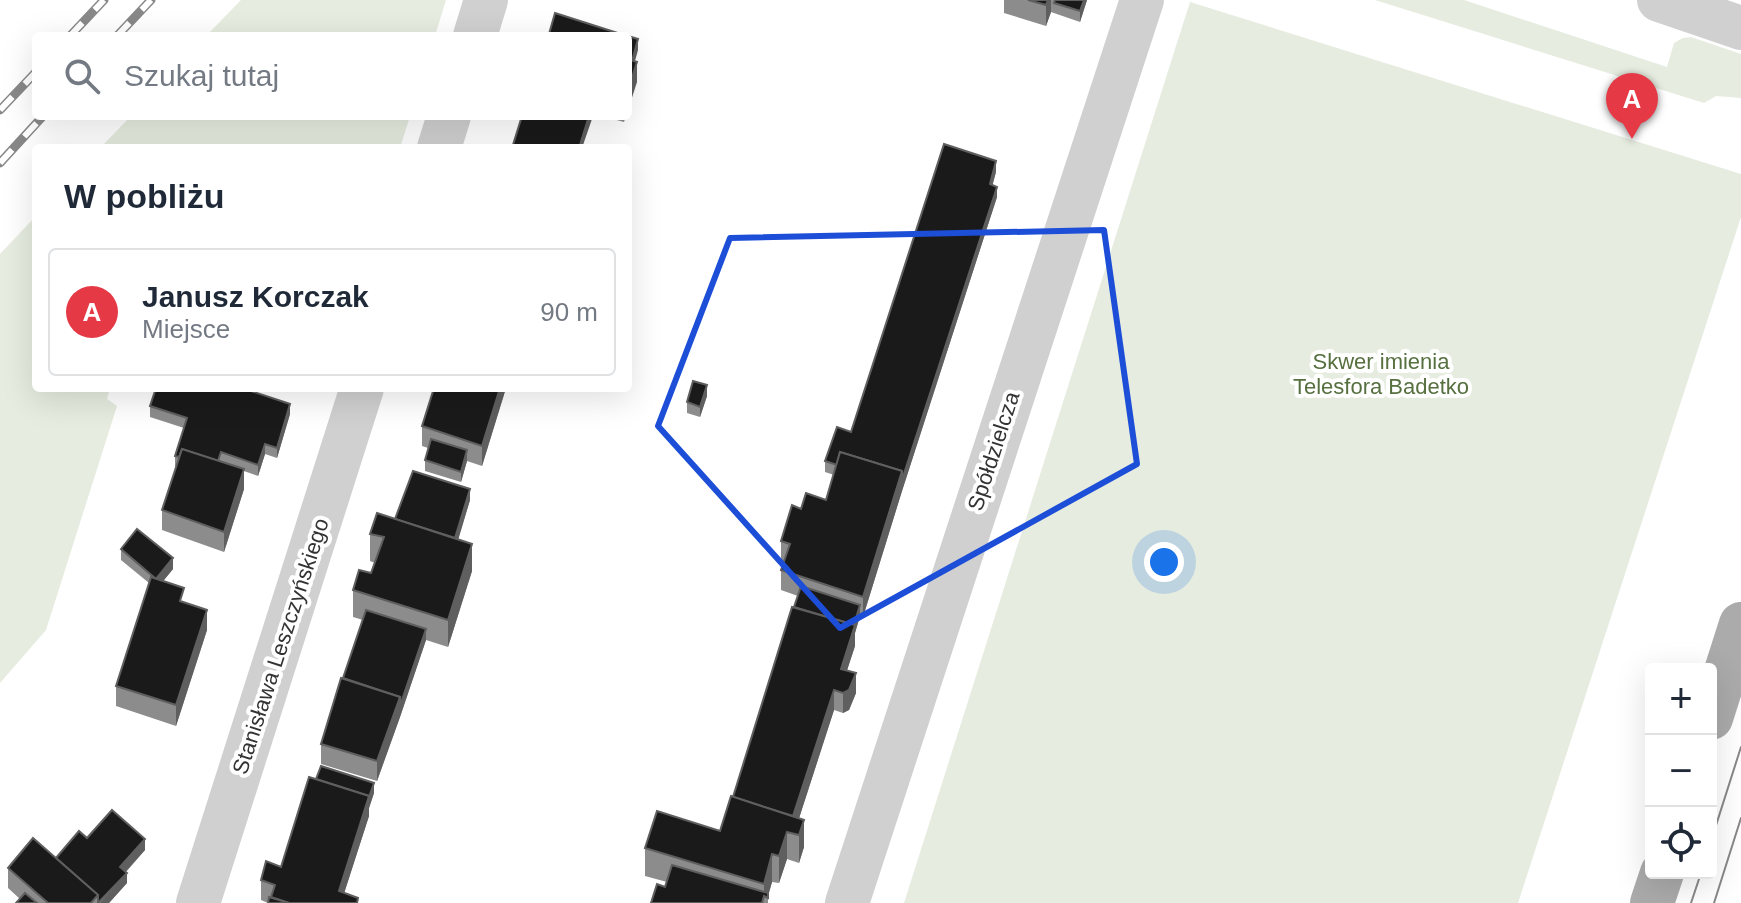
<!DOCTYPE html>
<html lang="pl">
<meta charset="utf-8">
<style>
body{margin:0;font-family:Arial,sans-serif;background:#f2f2f3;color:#1f2937}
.controls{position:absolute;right:24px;bottom:24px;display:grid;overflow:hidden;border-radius:8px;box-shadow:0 8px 32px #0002}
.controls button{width:72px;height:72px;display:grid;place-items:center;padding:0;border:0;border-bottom:2px solid #e0e1e3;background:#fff;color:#1f2937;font:40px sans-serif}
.you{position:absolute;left:1164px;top:562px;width:28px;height:28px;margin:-20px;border:6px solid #fff;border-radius:50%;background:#1a73e8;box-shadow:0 0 0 12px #1a73e833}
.badge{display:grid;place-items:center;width:52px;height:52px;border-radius:50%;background:#e63946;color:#fff;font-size:26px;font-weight:700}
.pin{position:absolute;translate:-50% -66px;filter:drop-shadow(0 2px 4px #0008)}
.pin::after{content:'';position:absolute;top:42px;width:28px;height:24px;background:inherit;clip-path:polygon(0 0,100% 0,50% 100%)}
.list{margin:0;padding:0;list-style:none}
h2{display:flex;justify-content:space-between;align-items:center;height:104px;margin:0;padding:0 32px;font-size:34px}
h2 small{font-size:26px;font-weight:400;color:#747a83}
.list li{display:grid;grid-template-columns:52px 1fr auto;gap:24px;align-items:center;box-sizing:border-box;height:128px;margin:0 16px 16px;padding:0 16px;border:2px solid #e0e1e3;border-radius:8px}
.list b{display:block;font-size:30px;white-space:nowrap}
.list p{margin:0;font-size:26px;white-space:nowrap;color:#747a83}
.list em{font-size:26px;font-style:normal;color:#747a83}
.icon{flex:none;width:44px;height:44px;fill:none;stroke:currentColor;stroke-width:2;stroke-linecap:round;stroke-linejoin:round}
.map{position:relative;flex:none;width:1741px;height:903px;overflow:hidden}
.search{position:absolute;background:#fff;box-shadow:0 8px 32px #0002;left:32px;top:32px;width:600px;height:88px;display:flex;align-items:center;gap:20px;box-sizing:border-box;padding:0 28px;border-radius:8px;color:#747a83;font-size:30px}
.panel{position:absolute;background:#fff;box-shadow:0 8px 32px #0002;left:32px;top:144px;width:600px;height:248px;border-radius:8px}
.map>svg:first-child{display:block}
.green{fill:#e6ecdf}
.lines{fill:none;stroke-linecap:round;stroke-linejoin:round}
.minor{stroke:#d0d0d0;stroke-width:44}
.major{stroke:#ababab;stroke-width:44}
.tram{stroke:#888;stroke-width:2}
.rail-casing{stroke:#888;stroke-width:9}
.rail{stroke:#fff;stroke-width:6;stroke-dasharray:18;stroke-linecap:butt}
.wall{fill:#8c8c8c}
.shaded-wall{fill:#5f5f5f}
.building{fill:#1a1a1a;stroke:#5f5f5f;stroke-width:2}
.marked{fill:none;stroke:#1d4ed8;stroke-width:6;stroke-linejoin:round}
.labels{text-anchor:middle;stroke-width:8;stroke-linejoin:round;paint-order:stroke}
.park-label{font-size:22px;fill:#56703f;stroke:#fff}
.street-label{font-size:22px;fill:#333;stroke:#fff}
</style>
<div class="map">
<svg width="1741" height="903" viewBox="0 0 1741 903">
<rect width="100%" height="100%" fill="#fff"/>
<g class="green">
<polygon points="241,0 446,0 435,36 206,36"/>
<polygon points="1375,0 1464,0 1667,67 1674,43 1683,38 1691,37 1741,54 1741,98 1716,96 1704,103"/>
<polygon points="1190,2 1741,174 1741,217 1518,903 904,903"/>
<polygon points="131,116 410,116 400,148 100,148"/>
<polygon points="36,216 36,388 110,388 107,399 117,406 46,630 0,683 0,254"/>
</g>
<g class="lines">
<g class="minor">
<polyline points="1659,0 1741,28"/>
<polyline points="475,36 486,0"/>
<polyline points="439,148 449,116"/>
<polyline points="198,903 362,388"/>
<polyline points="847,903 1142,0"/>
</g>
<g class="major">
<polyline points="1711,718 1741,624"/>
<polyline points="1652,903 1662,873"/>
</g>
<g class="tram">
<polyline points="1711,841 1741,747"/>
<polyline points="1691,903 1701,873"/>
<polyline points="1714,903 1741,818"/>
</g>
<defs>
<g id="rail">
<polyline points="70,36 104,0"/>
<polyline points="117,36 151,0"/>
<polyline points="0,110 36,72"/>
<polyline points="0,163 43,116"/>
</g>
</defs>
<use href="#rail" class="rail-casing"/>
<use href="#rail" class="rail"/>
</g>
<g class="wall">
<polygon points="1004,0 1087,0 1080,22 1051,12 1046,26 1004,13"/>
<polygon points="602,116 626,116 624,122"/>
<polygon points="996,172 992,185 997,197 902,491 863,617 860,616 855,633 855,646 847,670 856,693 849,710 843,713 834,710 799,818 804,847 799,863 787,859 779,883 772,882 768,896 768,903 651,903 665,887 667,882 645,876 645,848 720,831 733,797 798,596 781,590 781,570 784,562 781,562 781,541 801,509 826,500 834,475 825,472 825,461 851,432"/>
<polygon points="434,388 506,388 482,466 467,461 461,482 425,471 425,460 428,448 422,446 422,426"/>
<polygon points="707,396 700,417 687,413 687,402"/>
<polygon points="150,406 290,414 277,458 265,454 258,476 244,471 244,489 224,552 162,530 162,510 176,467 175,466 175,456 184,428 150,417"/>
<polygon points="470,500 458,539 472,571 448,647 426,640 400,717 377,781 321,764 321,744 363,620 353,617 353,590 371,573 375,563 370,561 370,534 395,519"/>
<polygon points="121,549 173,569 163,581 207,630 176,726 116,706 116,686 149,583 121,560"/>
<polygon points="374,793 369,808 369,816 344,893 358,903 268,903 261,900 261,880 281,867"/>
<polygon points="87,838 145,850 126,872 127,883 109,903 16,903 20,899 8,888 8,868 56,858"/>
</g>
<g class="shaded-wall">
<polygon points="1048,0 1051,0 1051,12 1046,26 1046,5"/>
<polygon points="1084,0 1087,0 1080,22 1080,11"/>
<polygon points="638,39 638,50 630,79 630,69"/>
<polygon points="637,62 637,82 628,110 628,90"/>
<polygon points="589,116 593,116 582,148 579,148"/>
<polygon points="996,161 996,172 990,195 990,184"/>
<polygon points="997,187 997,197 902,491 863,617 863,597 902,471"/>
<polygon points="707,385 707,396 700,417 700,407"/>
<polygon points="500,388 506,388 482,466 482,446"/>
<polygon points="290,404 290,414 277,458 277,448"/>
<polygon points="265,444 265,454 258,476 258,465"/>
<polygon points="467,450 467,461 461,482 461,472"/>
<polygon points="244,469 244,489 224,552 224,532"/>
<polygon points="470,489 470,500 451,564 451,553"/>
<polygon points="472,544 472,571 448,647 448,620"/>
<polygon points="173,558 173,569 156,590 156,579"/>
<polygon points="860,605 860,616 855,633 855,646 841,689 841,669"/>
<polygon points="207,610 207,630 176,726 176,705"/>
<polygon points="426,629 426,640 400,717 377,781 377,761"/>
<polygon points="856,673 856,693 849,710 843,713 843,693"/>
<polygon points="834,690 834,710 794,834 791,823"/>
<polygon points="374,783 374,793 369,808 369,816 341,903 339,891"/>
<polygon points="804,820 804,847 799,863 799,835"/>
<polygon points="787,832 787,859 779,883 779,856"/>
<polygon points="145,839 145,850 120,878 120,867"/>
<polygon points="772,854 772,882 768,896 768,903 768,896 764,896 764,884"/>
<polygon points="127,873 127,883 109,903 100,903"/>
</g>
<g class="building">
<polygon points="1028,0 1048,0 1046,5"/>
<polygon points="1055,0 1084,0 1080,11 1054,3"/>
<polygon points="555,13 627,36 556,36 549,34"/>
<polygon points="628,36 638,39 632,61 628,59"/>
<polygon points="628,59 637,62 628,90"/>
<polygon points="522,116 589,116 579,148 512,148"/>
<polygon points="944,144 996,161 990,184 997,187 902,480 902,471 840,452 837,465 825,461 837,427 851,432"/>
<polygon points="693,381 707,385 700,407 687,402"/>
<polygon points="156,388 242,388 290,404 277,448 265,444 258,465 221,452 218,461 182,449 179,457 175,456 187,418 150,406"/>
<polygon points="434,388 500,388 482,446 422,426"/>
<polygon points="431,439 467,450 461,472 425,460"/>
<polygon points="182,449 244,469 224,532 162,510"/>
<polygon points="840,452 902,471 863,597 781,570 790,544 781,541 792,505 801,509 806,493 826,500"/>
<polygon points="413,471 470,489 455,538 395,519"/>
<polygon points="377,513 472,544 448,620 353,590 359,570 371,573 384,537 370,534"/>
<polygon points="137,529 173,558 156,579 121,549"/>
<polygon points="151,577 184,588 180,601 207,610 176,705 116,686"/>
<polygon points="801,586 860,605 854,625 794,607"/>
<polygon points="792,607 855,625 841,669 856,673 849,690 843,693 834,690 793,816 733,797"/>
<polygon points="366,610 426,629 400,706 400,697 343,678"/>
<polygon points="341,678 400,697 377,761 321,744"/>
<polygon points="321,766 374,783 369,797 369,796 316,779"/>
<polygon points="309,777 369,796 339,891 358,898 357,903 289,903 271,897 275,885 261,880 266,861 281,867"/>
<polygon points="731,796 804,820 799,835 787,832 779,856 772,854 764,884 645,848 657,811 720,831"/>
<polygon points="112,810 145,839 120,867 127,873 98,903 98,895 56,858 79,831 87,838"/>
<polygon points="33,838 98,895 91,903 48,903 8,868"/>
<polygon points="672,865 768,893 768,898 764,896 762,903 651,903 657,884 665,887"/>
<polygon points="25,893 37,903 16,903"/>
<polygon points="269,897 289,903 268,903"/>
</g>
<path class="marked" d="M1104,230L1137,464L840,628L658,426L730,238Z"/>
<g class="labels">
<g class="park-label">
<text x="1381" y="369">Skwer imienia<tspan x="1381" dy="25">Telesfora Badetko</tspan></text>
</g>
<g class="street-label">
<text transform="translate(993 451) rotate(-72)" y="8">Spółdzielcza</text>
<text transform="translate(280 646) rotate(-72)" y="8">Stanisława Leszczyńskiego</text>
</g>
</g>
</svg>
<div class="controls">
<button>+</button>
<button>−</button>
<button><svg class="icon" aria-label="locate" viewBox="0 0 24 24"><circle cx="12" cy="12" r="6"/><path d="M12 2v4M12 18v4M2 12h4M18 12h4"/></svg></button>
</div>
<div class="you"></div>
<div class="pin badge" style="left:1632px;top:139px">A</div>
<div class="search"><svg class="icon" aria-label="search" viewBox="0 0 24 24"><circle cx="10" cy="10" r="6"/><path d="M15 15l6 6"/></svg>Szukaj tutaj</div>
<section class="panel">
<h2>W pobliżu<small></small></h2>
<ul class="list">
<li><span class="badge">A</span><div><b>Janusz Korczak</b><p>Miejsce</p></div><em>90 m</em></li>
</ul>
</section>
</div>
